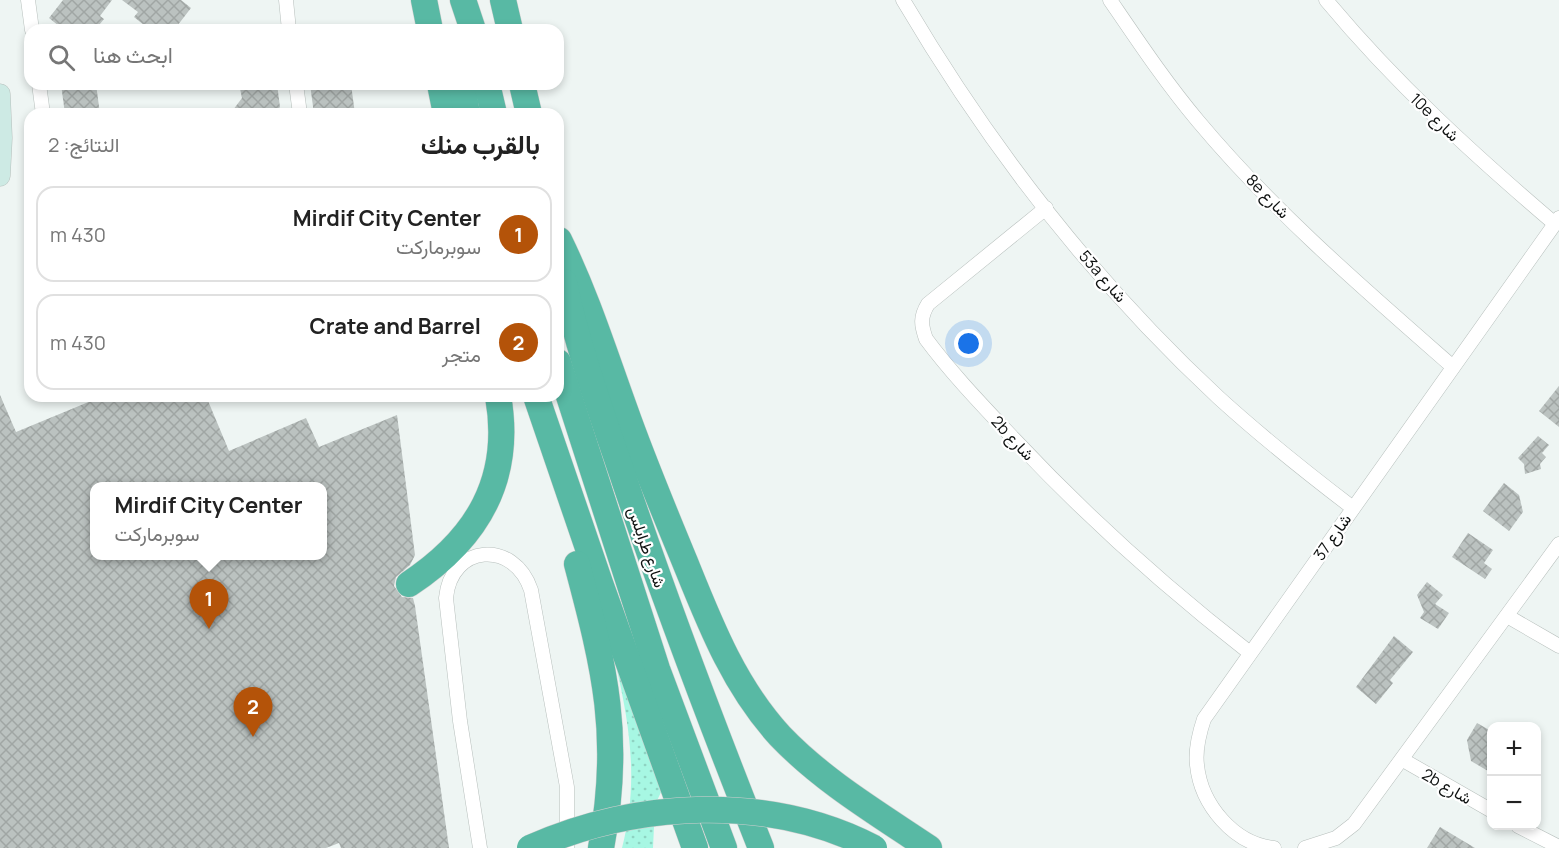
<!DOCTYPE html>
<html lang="ar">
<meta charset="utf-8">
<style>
body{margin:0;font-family:Manrope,Vazirmatn,sans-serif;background:#f6f6f6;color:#222;direction:rtl}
.controls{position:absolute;right:18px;bottom:18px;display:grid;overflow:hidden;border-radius:12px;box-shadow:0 3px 9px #0003}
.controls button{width:54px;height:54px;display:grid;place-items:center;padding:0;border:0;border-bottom:2px solid #e0e0e0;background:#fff;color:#222;font:30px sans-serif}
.you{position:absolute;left:969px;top:344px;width:21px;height:21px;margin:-15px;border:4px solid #fff;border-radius:50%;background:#1a73e8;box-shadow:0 0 0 9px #1a73e833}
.badge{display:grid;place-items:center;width:39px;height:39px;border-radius:50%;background:#b45309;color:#fff;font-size:20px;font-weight:700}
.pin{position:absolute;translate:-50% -50px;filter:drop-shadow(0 2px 3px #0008)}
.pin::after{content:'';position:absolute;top:32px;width:21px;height:18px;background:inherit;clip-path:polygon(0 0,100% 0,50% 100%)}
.popup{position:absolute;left:90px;top:482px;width:237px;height:78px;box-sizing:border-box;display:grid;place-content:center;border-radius:12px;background:#fff;filter:drop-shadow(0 2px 4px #0005);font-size:20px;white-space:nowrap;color:#767676}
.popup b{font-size:22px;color:#222}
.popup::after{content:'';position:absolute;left:50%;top:100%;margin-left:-12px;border:12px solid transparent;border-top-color:#fff}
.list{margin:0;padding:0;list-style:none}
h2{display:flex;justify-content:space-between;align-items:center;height:78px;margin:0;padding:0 24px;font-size:26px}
h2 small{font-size:20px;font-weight:400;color:#767676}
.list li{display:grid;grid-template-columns:39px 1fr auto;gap:18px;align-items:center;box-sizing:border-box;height:96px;margin:0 12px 12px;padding:0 12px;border:2px solid #e0e0e0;border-radius:18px}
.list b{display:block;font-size:22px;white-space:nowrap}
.list p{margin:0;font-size:20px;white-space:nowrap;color:#767676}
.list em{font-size:20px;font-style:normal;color:#767676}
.icon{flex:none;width:33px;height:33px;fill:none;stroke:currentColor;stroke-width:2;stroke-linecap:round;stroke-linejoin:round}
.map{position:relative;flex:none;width:1559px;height:848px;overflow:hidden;direction:ltr}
.search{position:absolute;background:#fff;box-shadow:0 3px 9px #0003;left:24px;top:24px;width:540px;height:66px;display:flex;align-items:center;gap:15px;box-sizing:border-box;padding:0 21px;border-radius:18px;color:#767676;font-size:22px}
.panel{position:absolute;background:#fff;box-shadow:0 3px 9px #0003;left:24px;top:108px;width:540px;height:294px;border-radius:18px;direction:rtl}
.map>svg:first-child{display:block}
.garden{fill:url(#garden-dots)}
.building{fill:url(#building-cross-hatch);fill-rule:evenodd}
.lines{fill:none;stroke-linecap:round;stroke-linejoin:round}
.street-casing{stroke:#b7bfbc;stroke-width:15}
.secondary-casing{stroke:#b7bfbc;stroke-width:21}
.highway-casing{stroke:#cfcfcf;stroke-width:27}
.street{stroke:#fff;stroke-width:14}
.secondary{stroke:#cdeae4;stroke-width:20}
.highway{stroke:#58b9a4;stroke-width:26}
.highway-bridge-casing{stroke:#cfcfcf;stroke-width:27;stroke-linecap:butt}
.highway-bridge{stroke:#58b9a4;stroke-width:26}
.labels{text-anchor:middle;stroke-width:4.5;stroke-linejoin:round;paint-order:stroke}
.street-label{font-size:16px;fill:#0e1110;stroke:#fff}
</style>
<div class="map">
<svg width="1559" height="848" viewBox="0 0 1559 848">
<defs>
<pattern id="garden-dots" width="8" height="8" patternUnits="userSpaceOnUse" patternTransform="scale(1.5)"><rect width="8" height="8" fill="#a7f7e3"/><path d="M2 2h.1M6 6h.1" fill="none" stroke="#8fd3c2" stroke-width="1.8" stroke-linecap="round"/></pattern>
<pattern id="building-cross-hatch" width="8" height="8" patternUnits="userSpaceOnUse" patternTransform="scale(1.5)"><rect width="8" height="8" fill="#bbc2c0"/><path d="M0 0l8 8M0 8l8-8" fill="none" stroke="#a0a6a4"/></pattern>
</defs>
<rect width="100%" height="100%" fill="#eef5f3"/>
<path class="garden" d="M615,661L662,790L655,805L653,848H622C639,782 630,726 615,661Z"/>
<g class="building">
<polygon points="63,0 112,0 100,16 104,19 95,30 64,30 49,18"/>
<polygon points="122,0 181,0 191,8 174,30 150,30 134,17 138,12"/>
<polygon points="61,84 96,84 100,114 65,114"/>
<polygon points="239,84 277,84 280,107 274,114 230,114 242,98"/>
<polygon points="310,84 351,84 355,114 314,114"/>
<polygon points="1559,386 1559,427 1539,411"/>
<path d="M0,395L16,432L103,396H206L229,451L306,418L319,447L397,415L415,555L410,565L396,577L394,586L402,597L413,598L415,606L449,848H341L339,843L326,848H0ZM95,486H323V555H95Z"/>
<polygon points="1538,436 1549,445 1542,453 1546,457 1540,464 1541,469 1525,474 1524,464 1518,458"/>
<polygon points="1504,483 1519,495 1523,512 1509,531 1483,511"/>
<polygon points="1468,533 1493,550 1484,563 1492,569 1485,579 1452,557"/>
<polygon points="1427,582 1443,595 1435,604 1449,613 1438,629 1420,618 1424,612 1417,595"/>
<polygon points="1394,636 1413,652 1390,680 1393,683 1376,704 1356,687"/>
<polygon points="1477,723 1491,731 1491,764 1488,771 1471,761 1467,740"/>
<polygon points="1440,827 1475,848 1427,848"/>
</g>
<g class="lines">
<defs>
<g id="street">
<polyline points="28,0 32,30"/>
<polyline points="286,0 289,30"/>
<path d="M903,0C989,146 1095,283 1219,398C1262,437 1307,473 1353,508"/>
<path d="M1110,0C1138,41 1166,83 1198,121C1274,212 1364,289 1453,367"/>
<path d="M1326,0C1395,83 1473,154 1555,224"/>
<polyline points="39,84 43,114"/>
<polyline points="296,84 300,114"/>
<path d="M1046,208L928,304C920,317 921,325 926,339C952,374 983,406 1013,438C1087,517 1165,587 1250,653"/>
<polyline points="1507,616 1559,646"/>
<polyline points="1403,760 1492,811"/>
<polyline points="1518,826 1559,847"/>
<path d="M480,848L460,721L446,598C451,544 514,539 531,590L567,787V848"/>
<path d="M1274,848C1234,844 1201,805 1197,765C1195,749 1199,734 1204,719L1559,218"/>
<polyline points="1305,848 1336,838 1354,824 1559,544"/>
</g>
<polyline id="secondary" points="0,94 2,138 0,176"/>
<g id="highway">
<polyline points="424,0 430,30"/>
<polyline points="463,0 473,30"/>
<polyline points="503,0 510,30"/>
<polyline points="440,84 446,114"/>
<polyline points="462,84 467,114"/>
<polyline points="487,84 494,114"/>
<polyline points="522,84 529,114"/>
<path d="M559,240C586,295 604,352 625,410C643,461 664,511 685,562C710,624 734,686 780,736C823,781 877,813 929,848"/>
<path d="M564,282C578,350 603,417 625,482C667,606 713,727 761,848"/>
<polyline points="558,362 657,669 724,848"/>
<polyline points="536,396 600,583 695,848"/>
<path d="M577,564C605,669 622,738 601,848"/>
<path d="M409,584C477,539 513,480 498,396"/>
</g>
</defs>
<use href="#street" class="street-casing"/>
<use href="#secondary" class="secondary-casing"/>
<use href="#highway" class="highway-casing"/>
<use href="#street" class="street"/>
<use href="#secondary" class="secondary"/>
<use href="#highway" class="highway"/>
<defs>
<path id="highway-bridge" d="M530,848C636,801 768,793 874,848"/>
</defs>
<use href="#highway-bridge" class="highway-bridge-casing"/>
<use href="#highway-bridge" class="highway-bridge"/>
</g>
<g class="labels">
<g class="street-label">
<text transform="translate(1435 117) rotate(44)" y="6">10e شارع</text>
<text transform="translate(1268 196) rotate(46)" y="6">8e شارع</text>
<text transform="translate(1103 276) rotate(49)" y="6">53a شارع</text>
<text transform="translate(1013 438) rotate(47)" y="6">2b شارع</text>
<text transform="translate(1332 537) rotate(-55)" y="6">شارع 37</text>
<text transform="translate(647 547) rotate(71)" y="6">شارع طرابلس</text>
<text transform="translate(1447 786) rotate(30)" y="6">2b شارع</text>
</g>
</g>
</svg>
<div class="controls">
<button>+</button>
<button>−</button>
</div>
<div class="you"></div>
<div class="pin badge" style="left:209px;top:629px">1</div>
<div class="popup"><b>Mirdif City Center</b>سوبرماركت</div>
<div class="pin badge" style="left:253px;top:737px">2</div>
<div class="search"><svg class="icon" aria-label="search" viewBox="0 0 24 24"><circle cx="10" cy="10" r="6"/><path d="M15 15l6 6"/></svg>ابحث هنا</div>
<section class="panel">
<h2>بالقرب منك<small>النتائج: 2</small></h2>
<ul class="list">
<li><span class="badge">1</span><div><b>Mirdif City Center</b><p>سوبرماركت</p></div><em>430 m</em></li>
<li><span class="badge">2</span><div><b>Crate and Barrel</b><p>متجر</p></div><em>430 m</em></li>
</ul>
</section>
</div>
